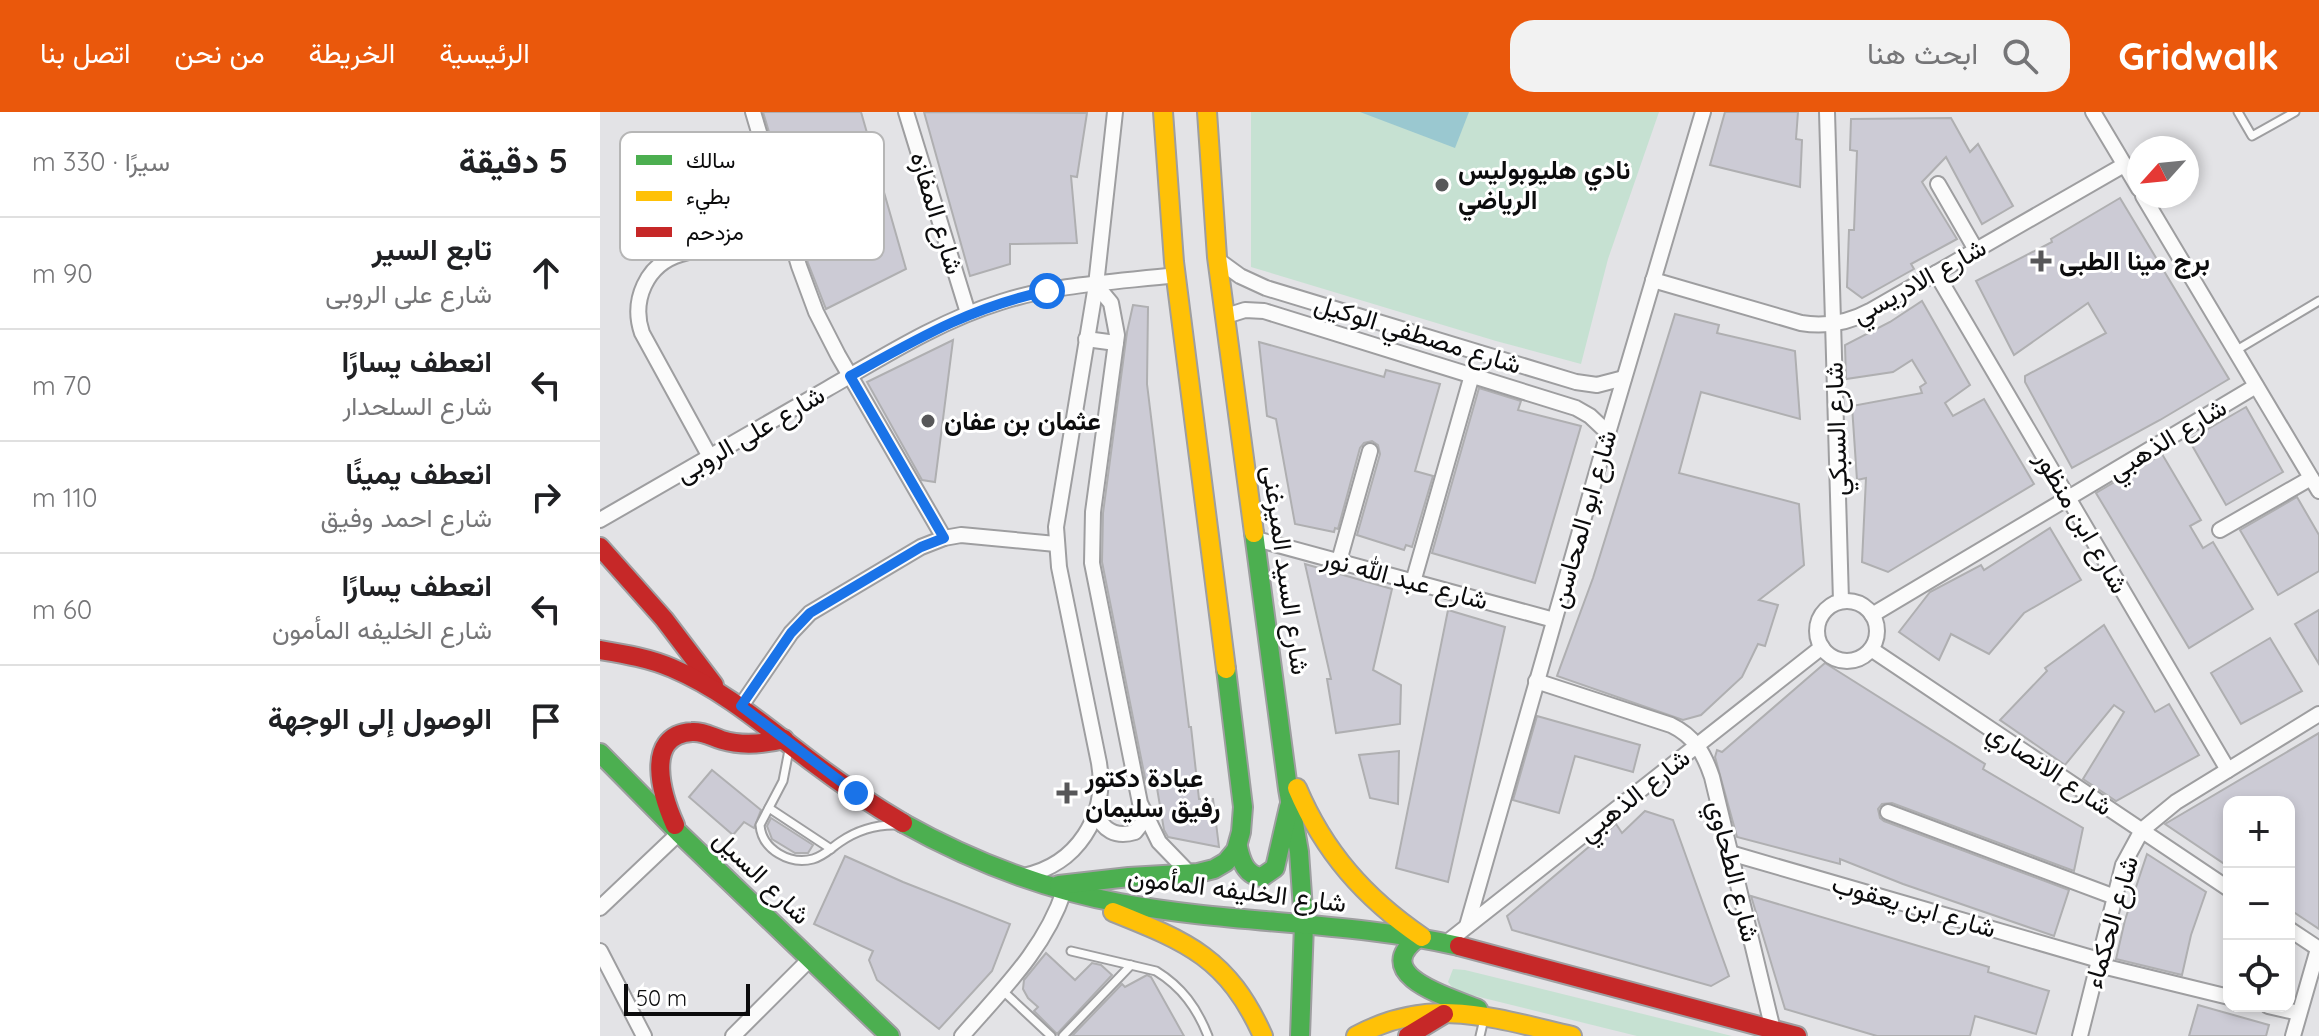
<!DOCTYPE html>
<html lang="ar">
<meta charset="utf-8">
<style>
body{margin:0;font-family:Quicksand,Vazirmatn,sans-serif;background:#f2f2f2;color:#202124;direction:rtl}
.controls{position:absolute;right:24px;bottom:24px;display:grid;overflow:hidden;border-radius:16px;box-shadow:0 4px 12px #0003}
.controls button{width:72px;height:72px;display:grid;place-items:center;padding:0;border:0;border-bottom:2px solid #e0e0e0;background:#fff;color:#202124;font:40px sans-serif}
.compass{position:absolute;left:1527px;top:24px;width:72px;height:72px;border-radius:50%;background:#fff;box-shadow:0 4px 12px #0003;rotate:243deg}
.scale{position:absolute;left:24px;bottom:20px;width:126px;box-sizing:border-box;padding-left:8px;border:4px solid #0c0c0d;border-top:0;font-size:22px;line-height:28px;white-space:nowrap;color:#0c0c0d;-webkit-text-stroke:6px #fff;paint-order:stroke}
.stop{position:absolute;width:24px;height:24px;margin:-18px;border:6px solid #1a73e8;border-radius:50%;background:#fff}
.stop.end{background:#1a73e8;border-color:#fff;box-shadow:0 2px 8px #0008}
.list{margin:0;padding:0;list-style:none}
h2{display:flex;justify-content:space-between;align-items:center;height:104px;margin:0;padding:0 32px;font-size:34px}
h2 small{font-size:26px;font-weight:400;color:#757577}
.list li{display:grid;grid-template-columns:52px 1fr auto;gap:24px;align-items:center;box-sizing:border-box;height:112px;padding:0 32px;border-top:2px solid #e0e0e0}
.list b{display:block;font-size:30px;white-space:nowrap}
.list p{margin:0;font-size:26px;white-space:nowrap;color:#757577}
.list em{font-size:26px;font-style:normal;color:#757577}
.icon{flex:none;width:44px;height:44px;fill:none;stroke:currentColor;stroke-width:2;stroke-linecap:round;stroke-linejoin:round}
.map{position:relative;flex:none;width:1719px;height:924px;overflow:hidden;direction:ltr}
header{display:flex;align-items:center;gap:48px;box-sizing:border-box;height:112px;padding:0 40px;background:#ea580c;color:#fff}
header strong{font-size:38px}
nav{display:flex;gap:44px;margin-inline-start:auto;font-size:28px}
.search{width:560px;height:72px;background:#f2f2f2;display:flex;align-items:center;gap:20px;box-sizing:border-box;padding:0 28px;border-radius:24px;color:#757577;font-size:30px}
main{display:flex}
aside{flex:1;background:#fff}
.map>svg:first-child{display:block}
.green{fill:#c6e1d2}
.water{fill:#9ac8d0}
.building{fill:#cccbd5;stroke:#afafb1;stroke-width:2}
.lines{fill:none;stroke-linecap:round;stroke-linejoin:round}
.lane-casing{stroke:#9e9ea0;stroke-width:11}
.street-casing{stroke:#9e9ea0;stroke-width:18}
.fast-casing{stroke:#9e9ea0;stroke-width:22}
.slow-casing{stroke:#9e9ea0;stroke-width:22}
.jam-casing{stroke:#9e9ea0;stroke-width:22}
.lane{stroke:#fbfbfb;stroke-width:7}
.street{stroke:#fbfbfb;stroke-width:14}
.fast{stroke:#4caf50;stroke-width:18}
.slow{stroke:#ffc107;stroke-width:18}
.jam{stroke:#c62828;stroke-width:18}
.route{stroke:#1a73e8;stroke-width:10}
.poi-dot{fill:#575759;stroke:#fff;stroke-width:3}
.labels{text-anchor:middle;stroke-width:6;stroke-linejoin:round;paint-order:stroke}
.poi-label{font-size:26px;font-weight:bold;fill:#0c0c0d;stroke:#fff;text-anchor:start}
.street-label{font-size:26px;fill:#0c0c0d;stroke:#fff}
.key{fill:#fff;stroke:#b6b6b6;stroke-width:2}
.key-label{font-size:22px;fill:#0c0c0d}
</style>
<header>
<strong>Gridwalk</strong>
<div class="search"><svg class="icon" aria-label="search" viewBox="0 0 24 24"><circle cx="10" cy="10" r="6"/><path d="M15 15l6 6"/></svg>ابحث هنا</div>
<nav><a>الرئيسية</a><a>الخريطة</a><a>من نحن</a><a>اتصل بنا</a></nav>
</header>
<main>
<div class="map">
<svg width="1719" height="924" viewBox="0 0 1719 924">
<rect width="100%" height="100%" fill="#e3e3e6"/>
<g class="green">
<polygon points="651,0 1059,0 1008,147 981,252 896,229 651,155"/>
<polygon points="853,857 865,858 1132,924 1037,924 855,879 848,870"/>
</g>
<polygon class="water" points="760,0 869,0 855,36"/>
<g class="building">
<polygon points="163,0 261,0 306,157 226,197 208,151"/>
<polygon points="324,0 487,1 477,65 471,64 477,131 410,132 410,152 370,164"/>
<polygon points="1125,0 1198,0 1196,27 1202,28 1200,75 1110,53"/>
<polygon points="1351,6 1370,40 1378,32 1413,94 1382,112 1346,45 1322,70 1357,127 1311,152 1314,157 1262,186 1247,175 1249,118 1254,118 1257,39 1250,38 1251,7"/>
<polygon points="1520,86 1629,267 1560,308 1472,356 1425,270 1425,264 1506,221 1488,191 1414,243 1376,169 1452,130 1451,127"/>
<polygon points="1322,189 1370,273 1345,291 1353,304 1384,287 1434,372 1288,460 1262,450 1266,366 1257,368 1252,294 1322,281 1320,275 1326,271 1312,248 1293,260 1246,267 1245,233 1290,210"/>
<polygon points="533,193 548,195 547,272 589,615 591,615 599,687 613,687 619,735 568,725 564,718 556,670 546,671 502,450 503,401 527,220"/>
<polygon points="1075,202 1119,213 1117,221 1195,239 1200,307 1101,280 1079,361 1199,392 1204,453 1159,488 1178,493 1165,534 1158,532 1142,565 1101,603 1083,608 957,564 993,466"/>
<polygon points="353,228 335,370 322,368 267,270"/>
<polygon points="659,230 784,265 786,258 840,272 815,359 833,364 812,435 806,433 804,438 757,423 780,342 778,333 772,329 764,331 760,336 738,417 735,416 734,420 695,412 676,307 667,304"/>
<polygon points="879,276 921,289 918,298 981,314 935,471 832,441"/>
<polygon points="1646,295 1683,360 1626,393 1589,328"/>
<polygon points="1562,342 1601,408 1590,414 1603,436 1613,430 1653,497 1589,536 1496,381"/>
<polygon points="1697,385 1719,423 1719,459 1678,483 1640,418"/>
<polygon points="1450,416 1481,468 1424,501 1389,542 1351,522 1339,548 1299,520 1330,480 1381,453 1384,458"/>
<polygon points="705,452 792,477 773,558 801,573 800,612 736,621 727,567 731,567"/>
<polygon points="848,498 905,515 848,770 796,756"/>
<polygon points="1719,498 1719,552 1695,512"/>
<polygon points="1504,513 1555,600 1569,592 1599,643 1516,689 1483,667 1524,600 1514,593 1465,653 1400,608 1447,559 1445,556"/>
<polygon points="1670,526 1702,579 1641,612 1611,561"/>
<polygon points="1225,551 1385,652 1383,657 1483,716 1474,759 1292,691 1282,692 1278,697 1280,706 1284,709 1469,778 1454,824 1303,772 1240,747 1240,752 1137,725 1115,645 1117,638 1122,640"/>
<polygon points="937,604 1040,633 1033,660 975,644 959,701 913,688"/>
<polygon points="1719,621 1719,817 1689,797 1689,690 1629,690 1629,755 1565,712"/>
<polygon points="799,639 798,692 770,686 759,643"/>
<polygon points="112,658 161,698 154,716 144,710 133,723 89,685"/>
<polygon points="1045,699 1073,708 1129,864 1111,874 912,818 907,804 1016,712 1022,721"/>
<polygon points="171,706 213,733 208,741 195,741 172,727 167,714"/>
<polygon points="1547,742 1606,780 1591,823 1582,863 1516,847 1525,808"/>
<polygon points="245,744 303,770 410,812 392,859 339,917 277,868 269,848 273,839 214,812"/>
<polygon points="1151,784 1389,855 1388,860 1449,879 1436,922 1375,904 1370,924 1277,924 1185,897"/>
<polygon points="446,841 475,868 492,851 501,853 512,863 457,922 434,899 438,895 428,886 423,877 424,868"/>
<polygon points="547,863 551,865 584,924 472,924 522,872 525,875"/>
<polygon points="1598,893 1669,913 1666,924 1589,924"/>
</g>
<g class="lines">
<defs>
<g id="lane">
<polyline points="1638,0 1652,24 1695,0"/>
<polyline points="1635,239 1719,189"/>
<path d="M189,638L183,669L160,713C162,738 190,753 213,747C224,744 231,736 240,730C256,719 275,713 294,713"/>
<polyline points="169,696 231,737"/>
<path d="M471,839L556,859C582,875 597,896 608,924"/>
<polyline points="403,879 451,924"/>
<polyline points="463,924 531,853"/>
<polyline points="880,924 884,907"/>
</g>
<g id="street">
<polyline points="153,0 199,154 216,200 238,243 344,426"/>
<polyline points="306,0 368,201"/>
<polyline points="1227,0 1241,489"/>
<polyline points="1493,0 1539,77"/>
<polyline points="1338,72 1376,138"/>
<polyline points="1543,84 1719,379"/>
<polyline points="618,148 640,164 666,176 976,270 997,273 1024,266"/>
<polyline points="1336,161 1628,658"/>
<path d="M1053,168L1201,211C1226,215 1248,211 1270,199L1524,53"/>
<polyline points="496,173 511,191 517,223 493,400 492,451 540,691 559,730 590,762"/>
<polyline points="626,204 645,198 664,199 976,296 990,304 1008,321"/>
<polyline points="486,227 516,231"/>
<path d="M110,345L42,221C31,189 46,152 81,142C111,133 159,134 192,131"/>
<path d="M0,408C76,364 152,321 227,277C283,245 339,209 401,190C457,172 517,170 576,163"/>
<polyline points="1620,418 1711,366"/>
<polyline points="656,427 954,508"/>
<polyline points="739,449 770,339"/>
<polyline points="813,470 872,263"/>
<circle cx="1247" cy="519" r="30"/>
<polyline points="1272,503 1656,274"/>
<polyline points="1271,537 1629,777"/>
<path d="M936,569L1071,613C1094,624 1104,641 1112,665L1173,918"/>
<polyline points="141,594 191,521 210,501 321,435 344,426 361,423 456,432"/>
<path d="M496,700C502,718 516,726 535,720L546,706"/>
<polyline points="1288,700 1515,785"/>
<polyline points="1130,741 1499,848"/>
<path d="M423,764C477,753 508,704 499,651L459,455L456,415L496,173L515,0"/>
<polyline points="0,796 79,721"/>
<polyline points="867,814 1008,321 1103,0"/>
<polyline points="1689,817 1719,837"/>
<polyline points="846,831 1222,535"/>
<polyline points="0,839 44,924"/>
<polyline points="1498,853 1629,885"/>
<polyline points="1668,894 1699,901"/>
<polyline points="133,924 210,847"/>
<path d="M362,924C401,879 445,837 464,779"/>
<polyline points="1480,924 1523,753 1542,718 1576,690 1719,602"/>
<polyline points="1693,924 1718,837"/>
</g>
<g id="fast">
<polyline points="654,421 688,677 699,740 704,812 700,924"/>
<polyline points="0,641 79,721 290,924"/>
<path d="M303,711C371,749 443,777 520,791C632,812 748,809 859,834"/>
<path d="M638,735C641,749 646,764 662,765L675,756L689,695"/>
<polyline points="459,773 529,765 598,761 614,757 626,750 636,738 641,720 643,695 626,557"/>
<path d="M818,826C767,864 855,887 878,897"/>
</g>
<g id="slow">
<polyline points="563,0 574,150 626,557"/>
<polyline points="607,0 617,145 654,421"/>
<path d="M697,676C724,740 765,786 822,825"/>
<path d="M513,800C588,830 628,846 663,924"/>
<path d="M756,924C831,883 894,906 972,924"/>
</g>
<g id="jam">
<polyline points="0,435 64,507 114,573"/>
<path d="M0,538C24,542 49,546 72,556C124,578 166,615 211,649C240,671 271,692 303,711"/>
<path d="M75,713C63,686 42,623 92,620C103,619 112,625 122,628C142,634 164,632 184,627"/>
<polyline points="859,834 1197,924"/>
<polyline points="808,924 844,902"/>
</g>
</defs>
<use href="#lane" class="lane-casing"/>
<use href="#street" class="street-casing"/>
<use href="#fast" class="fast-casing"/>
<use href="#slow" class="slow-casing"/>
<use href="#jam" class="jam-casing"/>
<use href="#lane" class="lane"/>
<use href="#street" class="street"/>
<use href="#fast" class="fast"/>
<use href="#slow" class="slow"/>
<use href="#jam" class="jam"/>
</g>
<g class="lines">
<path class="route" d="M256,681L141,594L191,521L210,501L321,435L344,426L250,264C317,227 371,195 447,179"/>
</g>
<g class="poi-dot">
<circle cx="842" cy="73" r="8"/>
<path d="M1437 137h8v8h8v8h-8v8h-8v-8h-8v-8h8z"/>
<circle cx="328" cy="309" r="8"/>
<path d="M463 669h8v8h8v8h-8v8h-8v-8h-8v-8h8z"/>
</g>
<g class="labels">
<g class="poi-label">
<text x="858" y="67">نادي هليوبوليس<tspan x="858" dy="30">الرياضي</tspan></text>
<text x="1459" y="158">برج مينا الطبى</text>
<text x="344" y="318">عثمان بن عفان</text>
<text x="485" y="675">عيادة دكتور<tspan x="485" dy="30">رفيق سليمان</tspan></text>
</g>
<g class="street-label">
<text transform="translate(337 101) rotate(73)" y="9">شارع المفازه</text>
<text transform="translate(1319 169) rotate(-29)" y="9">شارع الادريسي</text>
<text transform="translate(818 222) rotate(17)" y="9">شارع مصطفي الوكيل</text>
<text transform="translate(1236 317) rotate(-92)" y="9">شارع السبكي</text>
<text transform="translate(150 322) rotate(-30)" y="9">شارع على الروبى</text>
<text transform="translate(1567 327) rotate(-31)" y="9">شارع الذهبي</text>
<text transform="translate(983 407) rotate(-74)" y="9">شارع ابو المحاسن</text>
<text transform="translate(1482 410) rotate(60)" y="9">شارع ابن منظور</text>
<text transform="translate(686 458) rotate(82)" y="9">شارع السيد الميرغنى</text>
<text transform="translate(805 467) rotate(15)" y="9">شارع عبد الله نور</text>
<text transform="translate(1450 657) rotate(34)" y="9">شارع الانصاري</text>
<text transform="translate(1034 683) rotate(-38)" y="9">شارع الذهبي</text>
<text transform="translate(1134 759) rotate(76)" y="9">شارع الطحاوي</text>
<text transform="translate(162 765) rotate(44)" y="9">شارع السيل</text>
<text transform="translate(637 778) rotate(7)" y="9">شارع الخليفه المأمون</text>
<text transform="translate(1314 794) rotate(16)" y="9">شارع ابن يعقوب</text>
<text transform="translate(1511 810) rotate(-74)" y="9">شارع الحكماء</text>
</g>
</g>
<rect x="20" y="20" width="264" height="128" rx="12" class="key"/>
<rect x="36" y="43" width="36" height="10" fill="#4caf50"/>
<rect x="36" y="79" width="36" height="10" fill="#ffc107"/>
<rect x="36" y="115" width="36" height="10" fill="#c62828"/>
<g class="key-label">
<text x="86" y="56">سالك</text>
<text x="86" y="92">بطيء</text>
<text x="86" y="128">مزدحم</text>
</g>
</svg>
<div class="controls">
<button>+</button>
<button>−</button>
<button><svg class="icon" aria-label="locate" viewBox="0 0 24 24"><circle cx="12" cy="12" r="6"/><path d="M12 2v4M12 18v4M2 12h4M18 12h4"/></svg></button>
</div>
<svg class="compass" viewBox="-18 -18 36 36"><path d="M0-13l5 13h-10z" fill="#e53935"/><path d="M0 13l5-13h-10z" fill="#757577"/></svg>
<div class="scale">50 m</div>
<div class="stop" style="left:447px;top:179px"></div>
<div class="stop end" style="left:256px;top:681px"></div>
</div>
<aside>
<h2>5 دقيقة<small>سيرًا · 330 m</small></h2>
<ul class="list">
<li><svg class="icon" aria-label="ahead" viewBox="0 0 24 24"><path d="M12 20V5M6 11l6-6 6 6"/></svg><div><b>تابع السير</b><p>شارع على الروبى</p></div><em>90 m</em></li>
<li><svg class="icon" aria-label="left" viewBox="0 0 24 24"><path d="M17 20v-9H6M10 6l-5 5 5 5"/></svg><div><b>انعطف يسارًا</b><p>شارع السلحدار</p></div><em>70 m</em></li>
<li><svg class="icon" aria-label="right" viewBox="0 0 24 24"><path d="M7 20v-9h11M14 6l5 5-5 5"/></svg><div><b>انعطف يمينًا</b><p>شارع احمد وفيق</p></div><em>110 m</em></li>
<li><svg class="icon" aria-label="left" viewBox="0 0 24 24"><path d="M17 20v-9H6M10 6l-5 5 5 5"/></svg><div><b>انعطف يسارًا</b><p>شارع الخليفه المأمون</p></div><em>60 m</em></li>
<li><svg class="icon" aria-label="arrive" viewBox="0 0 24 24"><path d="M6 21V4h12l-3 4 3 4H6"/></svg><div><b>الوصول إلى الوجهة</b></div></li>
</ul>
</aside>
</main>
